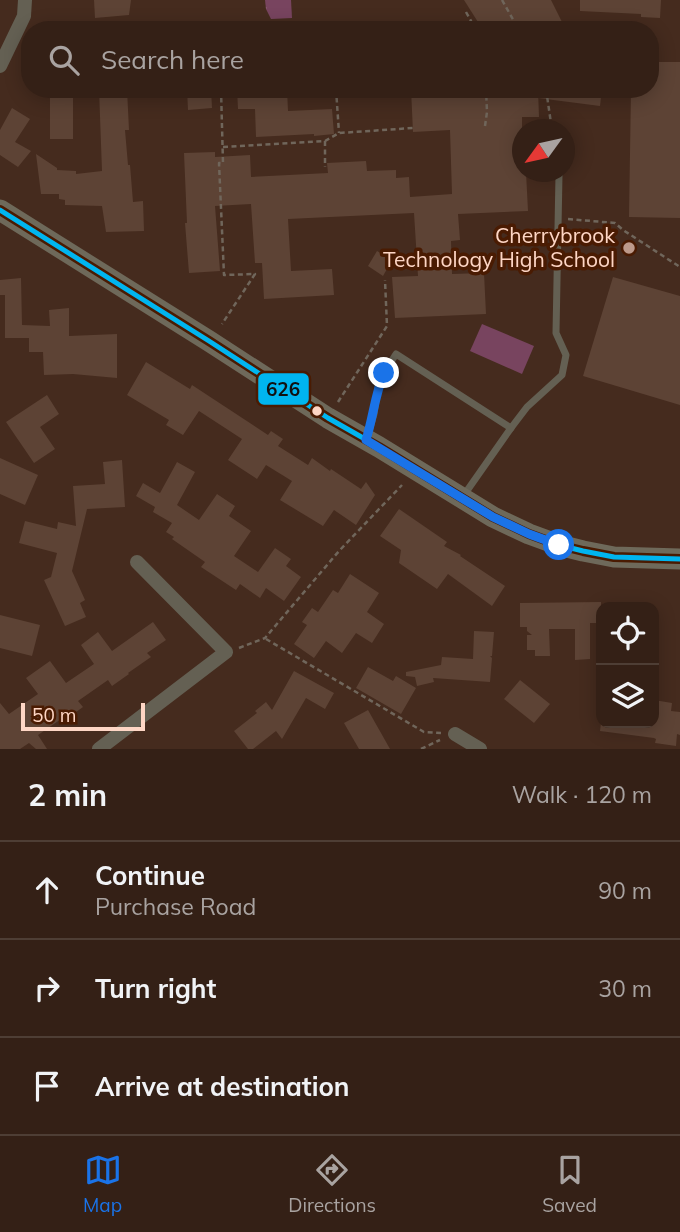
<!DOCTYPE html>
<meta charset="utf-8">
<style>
body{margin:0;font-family:Mulish,sans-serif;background:#3f2d23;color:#f1f3f6}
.controls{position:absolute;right:21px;bottom:21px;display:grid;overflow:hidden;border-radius:14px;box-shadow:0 4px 18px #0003}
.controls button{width:63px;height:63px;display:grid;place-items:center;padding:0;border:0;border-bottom:2px solid #4e3e35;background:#342016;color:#f1f3f6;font:35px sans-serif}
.compass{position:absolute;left:512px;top:119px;width:63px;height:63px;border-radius:50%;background:#342016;box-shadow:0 4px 18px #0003;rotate:237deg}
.scale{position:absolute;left:21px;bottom:18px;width:124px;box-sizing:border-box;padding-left:7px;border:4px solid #fed6c5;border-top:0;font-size:19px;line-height:24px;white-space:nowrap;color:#fed6c5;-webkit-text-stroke:5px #4a1b02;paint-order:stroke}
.stop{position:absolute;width:21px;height:21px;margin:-16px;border:5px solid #1a73e8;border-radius:50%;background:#fff}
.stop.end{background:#1a73e8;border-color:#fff;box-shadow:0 2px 7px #0008}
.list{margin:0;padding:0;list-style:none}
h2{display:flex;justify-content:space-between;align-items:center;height:91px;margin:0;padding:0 28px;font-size:30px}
h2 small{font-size:23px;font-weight:400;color:#a9a3a1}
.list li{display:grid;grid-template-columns:46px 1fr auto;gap:21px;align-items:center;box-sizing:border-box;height:98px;padding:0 28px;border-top:2px solid #4e3e35}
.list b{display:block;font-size:26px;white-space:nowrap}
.list p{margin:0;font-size:23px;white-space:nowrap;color:#a9a3a1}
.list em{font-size:23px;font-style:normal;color:#a9a3a1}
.icon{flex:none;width:38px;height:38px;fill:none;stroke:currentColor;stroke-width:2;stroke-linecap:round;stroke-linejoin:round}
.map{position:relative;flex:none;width:680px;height:749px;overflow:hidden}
.search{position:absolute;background:#342016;box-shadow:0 4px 18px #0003;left:21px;right:21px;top:21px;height:77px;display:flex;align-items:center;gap:18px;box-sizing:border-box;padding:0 24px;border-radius:28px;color:#a9a3a1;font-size:26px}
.sheet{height:385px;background:#342016}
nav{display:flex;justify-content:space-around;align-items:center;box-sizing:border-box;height:98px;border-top:2px solid #4e3e35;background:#342016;font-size:19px;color:#a9a3a1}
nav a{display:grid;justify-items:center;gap:4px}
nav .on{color:#1a73e8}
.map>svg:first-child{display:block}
.grass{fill:url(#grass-tufts)}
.garden{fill:#78445f}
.building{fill:#5d4335}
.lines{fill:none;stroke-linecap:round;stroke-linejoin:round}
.path{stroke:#70665b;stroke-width:2.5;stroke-dasharray:5 3.5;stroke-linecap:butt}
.lane{stroke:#646053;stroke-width:7}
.street{stroke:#646053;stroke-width:14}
.secondary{stroke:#6e695a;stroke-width:21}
.bus-1-casing{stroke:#4a1b02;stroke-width:10}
.bus-1{stroke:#00b5ef;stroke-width:5}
.route{stroke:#1a73e8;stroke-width:9}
.poi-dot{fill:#bd9a8b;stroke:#4a1b02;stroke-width:2.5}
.bus-dot{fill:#fed6c5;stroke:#4a1b02;stroke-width:2.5}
.labels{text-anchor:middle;stroke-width:7;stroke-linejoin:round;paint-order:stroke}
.poi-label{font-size:21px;fill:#fed6c5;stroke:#4a1b02;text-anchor:end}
.line-badge{stroke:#4a1b02;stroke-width:2.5}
.pale-badge-label{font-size:19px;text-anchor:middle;font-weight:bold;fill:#111}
</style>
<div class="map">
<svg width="680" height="749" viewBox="0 0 680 749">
<defs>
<pattern id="grass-tufts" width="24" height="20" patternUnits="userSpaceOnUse" patternTransform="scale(1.75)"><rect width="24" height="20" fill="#78445f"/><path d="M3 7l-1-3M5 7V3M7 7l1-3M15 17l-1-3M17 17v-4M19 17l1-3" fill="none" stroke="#8c5e74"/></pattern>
</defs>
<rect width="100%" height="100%" fill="#452b1e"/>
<polygon class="grass" points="265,0 291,0 292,18 271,19 266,9"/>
<polygon class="garden" points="482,324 534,346 522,374 470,351"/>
<g class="building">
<polygon points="94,0 131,0 129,15 95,18"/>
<polygon points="464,0 551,0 566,30 483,30"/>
<polygon points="580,0 661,0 660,18 641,17 641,14 580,11"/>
<polygon points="650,62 680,62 680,218 629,217 631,89 650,89"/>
<rect x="50" y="89" width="23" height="50"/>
<polygon points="99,89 127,89 129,130 125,130 128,165 130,165 133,202 143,201 144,231 106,232 102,206 65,205 65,200 59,199 59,194 41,194 36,154 57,168 57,170 76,171 76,174 102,171"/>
<polygon points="187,89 211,89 212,108 188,110"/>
<polygon points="237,89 287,89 288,111 332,109 334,134 314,136 314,134 256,137 255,109 238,109"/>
<polygon points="411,89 538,89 539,117 522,117 522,172 526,172 528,211 458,214 460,240 451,241 452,274 484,273 486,314 395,318 392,277 418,276 414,213 288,219 291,271 332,269 334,295 264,299 262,263 255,263 251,204 215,206 220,271 189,273 185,223 187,223 184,153 215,152 215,157 250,155 251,177 328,173 327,163 366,161 367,171 396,170 396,178 409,177 410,197 452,194 450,130 413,132"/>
<polygon points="539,89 602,89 600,106 538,98"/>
<polygon points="12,108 30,119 15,142 31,151 18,167 0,155 0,130"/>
<polygon points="377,251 392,260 383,276 368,266"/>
<polygon points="613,277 680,296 680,405 583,376"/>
<polygon points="21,278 22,325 50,326 49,310 69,308 69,336 117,334 117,378 73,374 44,375 43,352 29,352 29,338 5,338 5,295 0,295 0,280"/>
<polygon points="146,362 190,389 192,385 268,435 271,431 283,439 278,446 308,465 312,458 330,471 331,469 361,489 366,482 375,495 356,525 334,510 323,526 280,500 292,481 266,465 257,479 228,460 242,439 199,411 183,435 166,425 169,420 127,395"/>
<polygon points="47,395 59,414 40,427 55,449 34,463 6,422"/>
<polygon points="0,458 38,475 25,505 0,494"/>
<polygon points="122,460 125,507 87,509 72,571 85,600 80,603 86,617 65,626 44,580 51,577 57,553 19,543 25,521 57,529 58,522 76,526 73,486 105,484 103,462"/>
<polygon points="177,462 195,472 177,505 199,520 217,494 235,506 229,516 251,531 234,556 258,572 275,548 291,559 286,566 301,577 284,601 266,588 260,598 240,584 236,590 201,567 205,562 172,539 174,537 166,532 172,523 153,512 155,507 136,496 143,483 160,493"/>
<polygon points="399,509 447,542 444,546 461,555 460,556 505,586 492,606 448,574 437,589 399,563 401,550 380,536"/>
<polygon points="350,574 379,593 367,612 384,624 372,643 356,633 342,653 326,641 314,658 294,644 307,625 302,622 312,608 318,612 333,590 338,593"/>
<polygon points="601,602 601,623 590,623 590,659 575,660 575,629 549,629 550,656 535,656 535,650 527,650 527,635 532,635 527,631 527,627 520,627 520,603"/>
<polygon points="0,615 40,625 32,656 0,648"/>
<polygon points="153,622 166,640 147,653 151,657 128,673 129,674 112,686 108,680 78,701 83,707 65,720 64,717 38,735 47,749 36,749 29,743 20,749 0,749 0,703 9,714 38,694 26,678 50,661 66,683 94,664 81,645 98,632 112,651"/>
<polygon points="474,631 494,632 492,656 490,656 492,658 490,682 433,678 434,682 417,686 415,677 406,676 406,672 441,665 442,657 473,659"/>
<polygon points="368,667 393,681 396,676 416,688 401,714 356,688"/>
<polygon points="294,671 334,693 325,709 306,698 282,739 276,731 253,749 248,749 234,731 257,713 255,711 266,702 272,710"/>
<polygon points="520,680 550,704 534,723 504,699"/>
<polygon points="654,700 672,703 671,711 680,712 680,735 677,734 676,746 655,743 656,739 654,738 600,731 601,723 654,723"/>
<polygon points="368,710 390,749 359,749 344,723"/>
</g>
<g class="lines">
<g class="path">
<polyline points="502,0 519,30"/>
<polyline points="466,12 476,30"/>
<polyline points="221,89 223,163 219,163 224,275 255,274 222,324"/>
<polyline points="336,89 339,133"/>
<polyline points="546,89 552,130"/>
<polyline points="485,126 487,112 486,89"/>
<polyline points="325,141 325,167"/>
<polyline points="223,147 325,141 339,133 413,128"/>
<polyline points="568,219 615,223 623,230 680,267"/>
<polyline points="338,402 387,326 385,280"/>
<polyline points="266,639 424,732 441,733"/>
<polyline points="239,648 265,638 339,551 402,485"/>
<polyline points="421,749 440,740"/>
</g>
<g class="lane">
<polyline points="367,438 374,414 378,387 384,373 396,354 511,428"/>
<polyline points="464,495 511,428 527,407 562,375 566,355 556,333 559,175"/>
</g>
<g class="street">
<polyline points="0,66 24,16 25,0"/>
<polyline points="455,734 480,749"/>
<polyline points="99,749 226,652 137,562"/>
</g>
<polyline class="secondary" points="0,210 209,341 328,418 379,447 493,517 529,534 559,545 583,551 614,557 680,559"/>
<defs>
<polyline id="bus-1" points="0,210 209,341 328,418 379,447 493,517 529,534 559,545 583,551 614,557 680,559"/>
</defs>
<use href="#bus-1" class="bus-1-casing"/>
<use href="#bus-1" class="bus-1"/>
</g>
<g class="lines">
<path class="route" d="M384,373C375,394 373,418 366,440L493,517L529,534L559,545"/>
</g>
<circle class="poi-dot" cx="629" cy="248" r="7"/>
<circle class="bus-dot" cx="317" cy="411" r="6"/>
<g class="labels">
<g class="poi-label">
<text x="615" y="243">Cherrybrook<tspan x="615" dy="24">Technology High School</tspan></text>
</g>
</g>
<rect class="line-badge" x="257" y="372" width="53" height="34" rx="7" fill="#00b5ef"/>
<g class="pale-badge-label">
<text x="283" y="396">626</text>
</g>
</svg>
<div class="controls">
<button><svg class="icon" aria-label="locate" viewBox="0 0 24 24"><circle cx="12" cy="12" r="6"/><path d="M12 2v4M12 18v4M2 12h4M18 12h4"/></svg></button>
<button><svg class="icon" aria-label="layers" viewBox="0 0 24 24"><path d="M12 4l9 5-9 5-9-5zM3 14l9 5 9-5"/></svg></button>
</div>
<svg class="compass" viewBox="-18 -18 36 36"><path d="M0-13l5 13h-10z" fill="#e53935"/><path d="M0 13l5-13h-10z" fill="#a9a3a1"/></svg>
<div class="scale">50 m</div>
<div class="stop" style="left:559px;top:545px"></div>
<div class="stop end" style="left:384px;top:373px"></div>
<div class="search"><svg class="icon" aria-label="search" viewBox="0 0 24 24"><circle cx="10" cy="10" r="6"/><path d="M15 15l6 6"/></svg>Search here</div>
</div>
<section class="sheet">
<h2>2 min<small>Walk · 120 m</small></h2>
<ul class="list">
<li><svg class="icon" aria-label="ahead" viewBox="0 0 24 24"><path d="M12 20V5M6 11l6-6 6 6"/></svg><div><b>Continue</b><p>Purchase Road</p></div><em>90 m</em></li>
<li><svg class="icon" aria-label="right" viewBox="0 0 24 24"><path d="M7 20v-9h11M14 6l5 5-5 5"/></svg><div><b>Turn right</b></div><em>30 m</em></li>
<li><svg class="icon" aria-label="arrive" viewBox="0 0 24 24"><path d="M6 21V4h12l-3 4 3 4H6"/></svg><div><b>Arrive at destination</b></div></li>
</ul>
</section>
<nav>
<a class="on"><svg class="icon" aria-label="map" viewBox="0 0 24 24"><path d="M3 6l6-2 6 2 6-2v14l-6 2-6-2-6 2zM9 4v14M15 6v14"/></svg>Map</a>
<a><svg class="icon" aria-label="directions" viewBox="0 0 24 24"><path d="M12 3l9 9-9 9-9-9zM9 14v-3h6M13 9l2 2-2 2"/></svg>Directions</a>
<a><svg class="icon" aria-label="saved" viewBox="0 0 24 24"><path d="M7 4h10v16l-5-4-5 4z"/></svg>Saved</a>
</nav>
